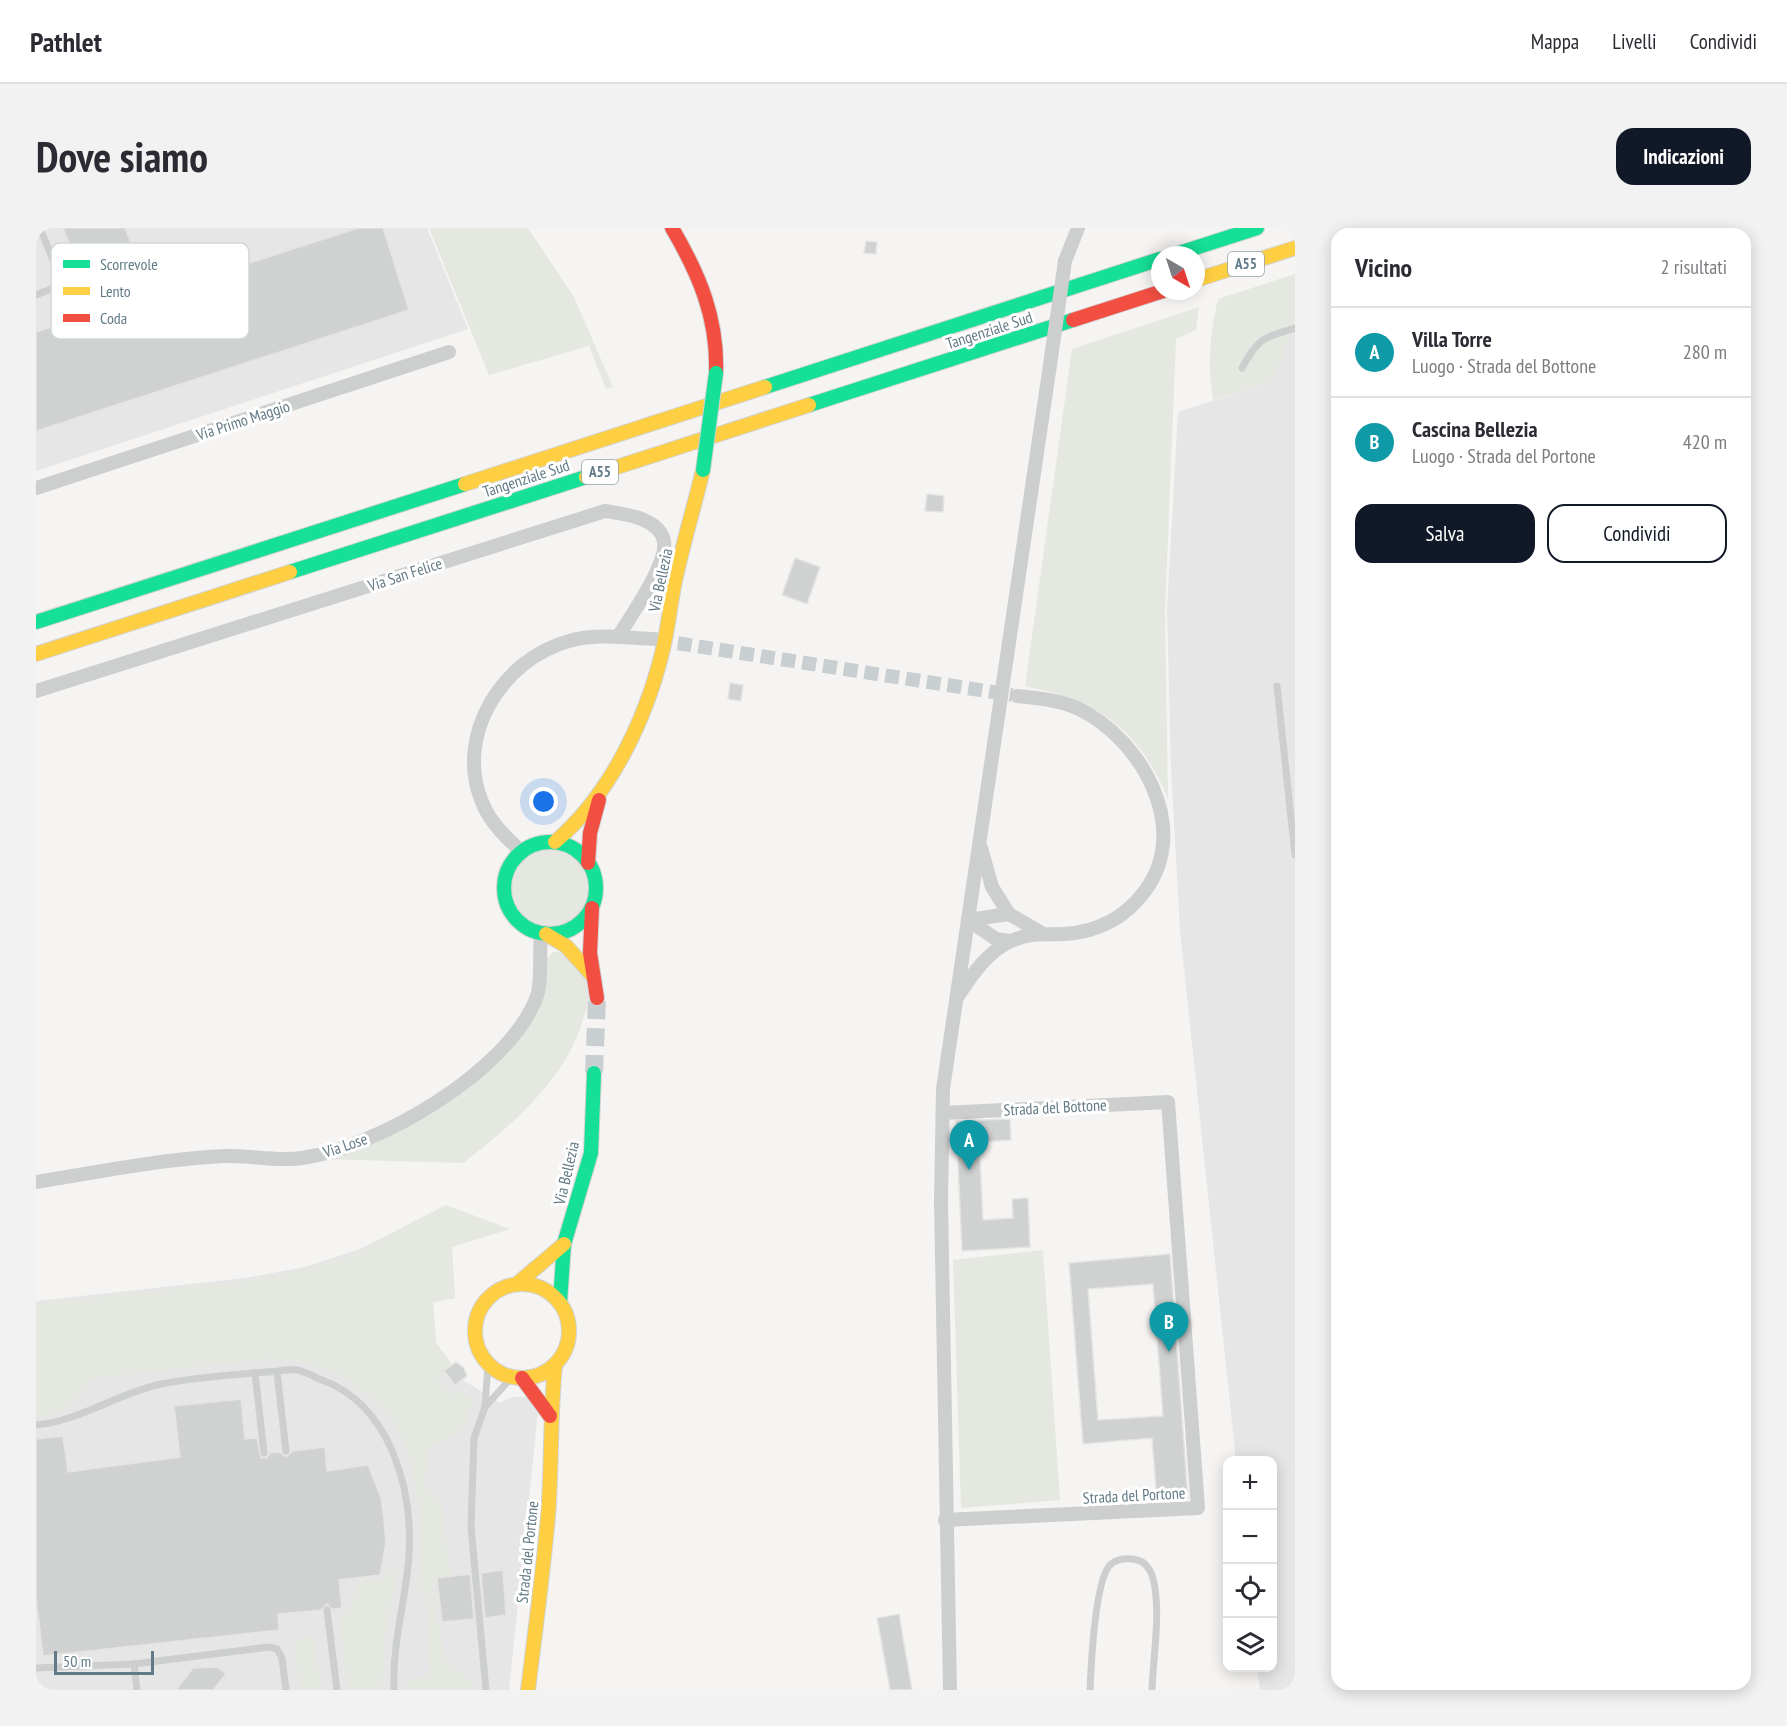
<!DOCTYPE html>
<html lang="it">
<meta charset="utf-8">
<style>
body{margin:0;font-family:"PT Sans Narrow",sans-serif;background:#f2f2f3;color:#2b2b33}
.controls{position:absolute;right:18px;bottom:18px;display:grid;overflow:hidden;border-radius:12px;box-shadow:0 3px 15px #0003}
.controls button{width:54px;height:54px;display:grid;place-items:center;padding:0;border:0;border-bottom:2px solid #e1e1e2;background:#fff;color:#2b2b33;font:30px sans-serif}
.compass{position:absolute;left:1115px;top:18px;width:54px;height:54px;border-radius:50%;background:#fff;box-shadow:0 3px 15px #0003;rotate:141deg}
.scale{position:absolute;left:18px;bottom:15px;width:100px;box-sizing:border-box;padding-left:6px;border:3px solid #627a85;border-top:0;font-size:16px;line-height:21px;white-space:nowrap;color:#627a85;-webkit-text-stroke:4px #fff;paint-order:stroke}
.you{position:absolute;left:508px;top:574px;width:21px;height:21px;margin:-15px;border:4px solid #fff;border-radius:50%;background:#1a73e8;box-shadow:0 0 0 9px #1a73e833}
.badge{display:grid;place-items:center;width:39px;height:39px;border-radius:50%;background:#111827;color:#fff;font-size:20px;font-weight:700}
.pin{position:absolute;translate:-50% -50px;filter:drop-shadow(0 2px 3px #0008)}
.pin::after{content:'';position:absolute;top:32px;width:21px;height:18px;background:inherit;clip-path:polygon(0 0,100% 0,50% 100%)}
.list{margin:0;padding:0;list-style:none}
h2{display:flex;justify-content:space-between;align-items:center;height:78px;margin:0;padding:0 24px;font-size:26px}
h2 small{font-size:20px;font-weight:400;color:#7c7c81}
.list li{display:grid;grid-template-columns:39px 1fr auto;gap:18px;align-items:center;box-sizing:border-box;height:90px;padding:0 24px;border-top:2px solid #e1e1e2}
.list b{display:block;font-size:22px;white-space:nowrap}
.list p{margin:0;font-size:20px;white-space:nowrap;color:#7c7c81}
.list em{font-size:20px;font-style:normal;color:#7c7c81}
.actions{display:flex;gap:12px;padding:18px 24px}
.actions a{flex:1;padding:14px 0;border:2px solid #111827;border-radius:18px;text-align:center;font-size:21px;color:#111827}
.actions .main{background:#111827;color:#fff}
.icon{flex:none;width:33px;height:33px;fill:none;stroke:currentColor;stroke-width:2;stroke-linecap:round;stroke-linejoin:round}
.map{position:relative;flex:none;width:1259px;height:1462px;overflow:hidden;border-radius:18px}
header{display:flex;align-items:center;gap:36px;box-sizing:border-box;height:84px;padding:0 30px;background:#fff;border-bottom:2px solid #e1e1e2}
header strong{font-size:28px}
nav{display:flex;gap:33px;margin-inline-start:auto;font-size:21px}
.intro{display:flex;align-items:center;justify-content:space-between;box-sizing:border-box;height:144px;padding:0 36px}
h1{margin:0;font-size:42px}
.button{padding:15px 27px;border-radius:18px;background:#111827;color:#fff;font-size:21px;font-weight:700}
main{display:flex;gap:36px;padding:0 36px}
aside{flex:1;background:#fff;border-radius:18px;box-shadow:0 3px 15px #0003}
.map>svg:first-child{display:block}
.built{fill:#e5e6e5}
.green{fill:#e4e8e0}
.building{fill:#d0d1d1;stroke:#e4e4e2;stroke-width:1.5;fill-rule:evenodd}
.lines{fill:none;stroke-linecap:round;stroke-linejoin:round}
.street-tunnel{stroke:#c9cfd1;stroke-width:14;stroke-dasharray:14 7;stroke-linecap:butt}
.secondary-tunnel{stroke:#c9cfd1;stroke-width:18;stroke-dasharray:18 9;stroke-linecap:butt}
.fast-casing{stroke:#d1d2d2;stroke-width:16}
.slow-casing{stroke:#d1d2d2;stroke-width:16}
.jam-casing{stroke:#d1d2d2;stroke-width:16}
.lane{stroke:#cdcfcf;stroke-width:7}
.street{stroke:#cdcfcf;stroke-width:14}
.fast{stroke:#16e098;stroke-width:14}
.slow{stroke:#ffcf43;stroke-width:14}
.jam{stroke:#f24e42;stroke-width:14}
.fast-bridge-casing{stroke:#d1d2d2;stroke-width:16;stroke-linecap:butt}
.street-bridge{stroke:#cdcfcf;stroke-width:14}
.fast-bridge{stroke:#16e098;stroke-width:14}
.labels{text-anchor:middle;stroke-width:6;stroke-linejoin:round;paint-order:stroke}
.shield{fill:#fff;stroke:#91a2aa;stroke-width:1.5}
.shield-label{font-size:15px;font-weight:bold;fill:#627a85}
.street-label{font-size:16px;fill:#627a85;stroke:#fff}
.key{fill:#fff;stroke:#d0d7da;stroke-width:1.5}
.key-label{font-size:16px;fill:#627a85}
</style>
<header>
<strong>Pathlet</strong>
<nav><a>Mappa</a><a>Livelli</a><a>Condividi</a></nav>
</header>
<div class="intro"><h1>Dove siamo</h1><a class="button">Indicazioni</a></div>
<main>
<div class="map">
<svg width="1259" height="1462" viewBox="0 0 1259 1462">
<rect width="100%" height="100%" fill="#f5f4f2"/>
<g class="built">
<polygon points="0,0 391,0 432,101 0,243"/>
<polygon points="1259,93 1259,1462 1224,1462 1221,1440 1236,1440 1236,1232 1200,1232 1144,702 1135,539 1131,382 1142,184 1228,156"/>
<polygon points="410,977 419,1070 397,1074 400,1115 427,1152 464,1175 476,1169 490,1169 502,1184 473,1462 0,1462 0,1073 209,1050 269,1039 324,1021"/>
</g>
<g class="green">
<polygon points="393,0 492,0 538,69 577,159 570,161 553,118 453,147"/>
<path d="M1259,46V93L1241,143L1228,156L1177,172C1171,138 1174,105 1182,71Z"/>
<path d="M1163,79L1160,102L1140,111L1129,384L1132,571C1103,501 1063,473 989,458L1036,121Z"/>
<circle cx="514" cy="660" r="46"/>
<path d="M517,724H524L547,739C549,748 552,757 553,766C553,773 550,781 548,788C532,850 476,897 427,935L285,931L369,900L501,781L509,768L510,731Z"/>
<path d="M410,977L474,1001L416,1019L419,1070L397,1074L400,1115L416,1136L401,1148L417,1166L422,1163L439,1170L431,1189V1197L422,1206L396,1217L392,1227L389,1258L406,1278L415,1348L397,1351L400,1396L405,1395C406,1406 405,1421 409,1430C417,1444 436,1444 438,1462H370V1452L390,1449L394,1445L389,1363L381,1362L385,1327L382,1274L372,1224L358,1195L347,1181L308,1149L265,1134L231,1131L62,1150L48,1157L40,1172L27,1184L0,1190V1076L222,1051L263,1043L318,1027Z"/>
<polygon points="1007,1022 1024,1272 925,1280 917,1032"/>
<polygon points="351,1339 362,1343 348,1412 347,1462 311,1462 303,1387 313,1384 322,1354 348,1351"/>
<polygon points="279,1408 285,1462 263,1462 258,1411"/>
</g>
<g class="building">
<polygon points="27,0 89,0 98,22 44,44"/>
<polygon points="322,0 347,0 373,82 0,203 0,104"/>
<polygon points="830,13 841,14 840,26 828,25"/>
<polygon points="891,266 908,268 907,284 889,283"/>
<polygon points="759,330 784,339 771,376 746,367"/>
<polygon points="694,455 707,457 705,473 692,471"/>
<polygon points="974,891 975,912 943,914 947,992 977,990 976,971 992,970 994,1019 926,1023 920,893"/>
<path d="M1134,1026L1152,1271L1121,1273L1116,1210L1047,1216L1033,1035ZM1117,1056L1127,1188L1062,1192L1052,1061Z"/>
<polygon points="420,1134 428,1140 431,1148 419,1157 408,1143"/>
<polygon points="205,1171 209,1211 221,1210 225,1230 231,1230 234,1225 244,1224 250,1229 256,1223 289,1219 291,1243 332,1237 345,1270 348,1292 350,1314 344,1347 303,1352 306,1380 296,1381 291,1376 285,1382 242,1386 243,1402 7,1428 0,1369 0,1211 27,1208 32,1244 144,1229 138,1178"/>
<polygon points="467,1342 470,1387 449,1390 445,1345"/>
<polygon points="434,1346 438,1391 406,1394 401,1350"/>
<polygon points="863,1386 876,1462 854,1462 841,1390"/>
<polygon points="181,1439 190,1446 177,1462 140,1462 157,1440"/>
</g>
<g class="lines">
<polyline class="street-tunnel" points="621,412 976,467"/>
<polyline class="secondary-tunnel" points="558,845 561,770"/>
<defs>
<g id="fast">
<polyline points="1137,27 1221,0"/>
<polyline points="729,159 1124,31"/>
<polyline points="773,177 1037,92"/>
<polyline points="254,344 550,249"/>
<polyline points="0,394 429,256"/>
<circle cx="514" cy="660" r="46"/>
<polyline points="524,1074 528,1016 555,925 558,845"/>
</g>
<g id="slow">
<polyline points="1160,52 1259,20"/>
<polyline points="550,249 773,177"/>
<polyline points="429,256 729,159"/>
<polyline points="0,426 254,344"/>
<path d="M519,614C573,568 609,494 626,425C632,402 634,377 639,353C647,316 658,279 667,242"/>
<polyline points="510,706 530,718 557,748"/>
<polyline points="482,1055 528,1016"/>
<circle cx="486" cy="1103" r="47"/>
<path d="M492,1462C499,1404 507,1346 512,1288C516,1238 514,1188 519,1137"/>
</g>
<g id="jam">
<path d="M636,0C663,46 682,90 680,145"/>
<polyline points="1037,92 1127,63"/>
<polyline points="552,635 554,605 563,572"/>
<polyline points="556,680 554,725 561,770"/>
<polyline points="486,1150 514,1188"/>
</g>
</defs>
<use href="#fast" class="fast-casing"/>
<use href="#slow" class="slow-casing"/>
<use href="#jam" class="jam-casing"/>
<g class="lane">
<polyline points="0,67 27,56 4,0"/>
<path d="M1206,140C1222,110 1227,110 1259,100"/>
<polyline points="1241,458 1259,627"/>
<polyline points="452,1136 449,1179 476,1149"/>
<polyline points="241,1144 250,1223"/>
<polyline points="219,1145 228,1225"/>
<polyline points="449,1179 438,1210 435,1299 450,1462"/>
<path d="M0,1197C44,1193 82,1165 125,1156C159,1149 194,1147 229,1144C239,1144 251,1141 261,1142C269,1143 278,1149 286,1152C354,1177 377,1260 373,1327C370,1373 356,1414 358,1462"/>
<polyline points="291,1382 301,1462"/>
<polyline points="98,1436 101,1462"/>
<polyline points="0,1440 98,1436 233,1419 241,1421 246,1430 250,1462"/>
<path d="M1054,1462C1055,1439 1059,1350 1075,1336C1083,1330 1092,1330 1101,1332C1108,1333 1114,1341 1116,1347C1126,1378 1117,1429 1116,1462"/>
</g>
<g class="street">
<polyline points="1029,33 1042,0"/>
<polyline points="0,260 413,124"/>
<path d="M0,463L569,283C587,286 623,289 628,313C632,336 594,389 582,409"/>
<polyline points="945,620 956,659 973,686 1004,704"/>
<path d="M485,623C470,610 453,593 446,574C418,507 467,431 533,413C560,405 591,410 619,411"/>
<polyline points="932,692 960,711 974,713"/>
<polyline points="932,692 973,686"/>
<path d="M922,768C936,747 951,724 975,713C995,704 1008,707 1028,706C1062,704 1089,690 1109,663C1156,600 1105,511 1043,481C1024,472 1001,470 981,468"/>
<polyline points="907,885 1132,874 1162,1280 909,1292"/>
<path d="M0,954C63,944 125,931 189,928C214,927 241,934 266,930C341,920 474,843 501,768C506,756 503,722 505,705"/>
<polyline points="914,1462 905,973 907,861 1014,137"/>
</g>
<use href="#fast" class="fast"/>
<use href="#slow" class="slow"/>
<use href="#jam" class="jam"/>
<defs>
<polyline id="fast-bridge" points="667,242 680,145"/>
</defs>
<use href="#fast-bridge" class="fast-bridge-casing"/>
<polyline class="street-bridge" points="1014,137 1029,33"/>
<use href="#fast-bridge" class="fast-bridge"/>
</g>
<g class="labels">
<g class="shield">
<rect x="1192" y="24" width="36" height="24" rx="4.5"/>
<rect x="546" y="232" width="36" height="24" rx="4.5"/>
</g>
<g class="shield-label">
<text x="1210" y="41">A55</text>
<text x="564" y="249">A55</text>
</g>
<g class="street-label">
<text transform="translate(953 102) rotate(-18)" y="6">Tangenziale Sud</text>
<text transform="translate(207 192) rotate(-18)" y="6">Via Primo Maggio</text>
<text transform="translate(490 250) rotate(-18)" y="6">Tangenziale Sud</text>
<text transform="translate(369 346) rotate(-18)" y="6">Via San Felice</text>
<text transform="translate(624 352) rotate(-78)" y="6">Via Bellezia</text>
<text transform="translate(1019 879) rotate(-3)" y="6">Strada del Bottone</text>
<text transform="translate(309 917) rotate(-19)" y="6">Via Lose</text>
<text transform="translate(530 945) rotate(-77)" y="6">Via Bellezia</text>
<text transform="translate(1098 1267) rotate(-3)" y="6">Strada del Portone</text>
<text transform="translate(491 1324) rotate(-84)" y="6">Strada del Portone</text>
</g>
</g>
<rect x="15" y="15" width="198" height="96" rx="9" class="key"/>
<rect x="27" y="32" width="27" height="8" fill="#16e098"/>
<rect x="27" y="59" width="27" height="8" fill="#ffcf43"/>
<rect x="27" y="86" width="27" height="8" fill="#f24e42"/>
<g class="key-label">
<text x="64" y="42">Scorrevole</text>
<text x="64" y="69">Lento</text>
<text x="64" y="96">Coda</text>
</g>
</svg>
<div class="controls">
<button>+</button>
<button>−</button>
<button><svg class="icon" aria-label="locate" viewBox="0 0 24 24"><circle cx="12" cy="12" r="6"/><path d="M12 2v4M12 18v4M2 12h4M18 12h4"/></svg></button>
<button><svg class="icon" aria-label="layers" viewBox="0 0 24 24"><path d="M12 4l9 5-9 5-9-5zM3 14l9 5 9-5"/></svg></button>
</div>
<svg class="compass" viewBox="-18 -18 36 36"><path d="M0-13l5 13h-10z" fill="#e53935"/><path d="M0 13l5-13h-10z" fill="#7c7c81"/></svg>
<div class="scale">50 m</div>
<div class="you"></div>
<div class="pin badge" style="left:933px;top:942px;background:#0f9aa8">A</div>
<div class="pin badge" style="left:1133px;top:1124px;background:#0f9aa8">B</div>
</div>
<aside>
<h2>Vicino<small>2 risultati</small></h2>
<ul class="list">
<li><span class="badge" style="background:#0f9aa8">A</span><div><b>Villa Torre</b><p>Luogo · Strada del Bottone</p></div><em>280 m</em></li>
<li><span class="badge" style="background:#0f9aa8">B</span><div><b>Cascina Bellezia</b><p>Luogo · Strada del Portone</p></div><em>420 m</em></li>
</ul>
<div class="actions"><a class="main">Salva</a><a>Condividi</a></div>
</aside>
</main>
